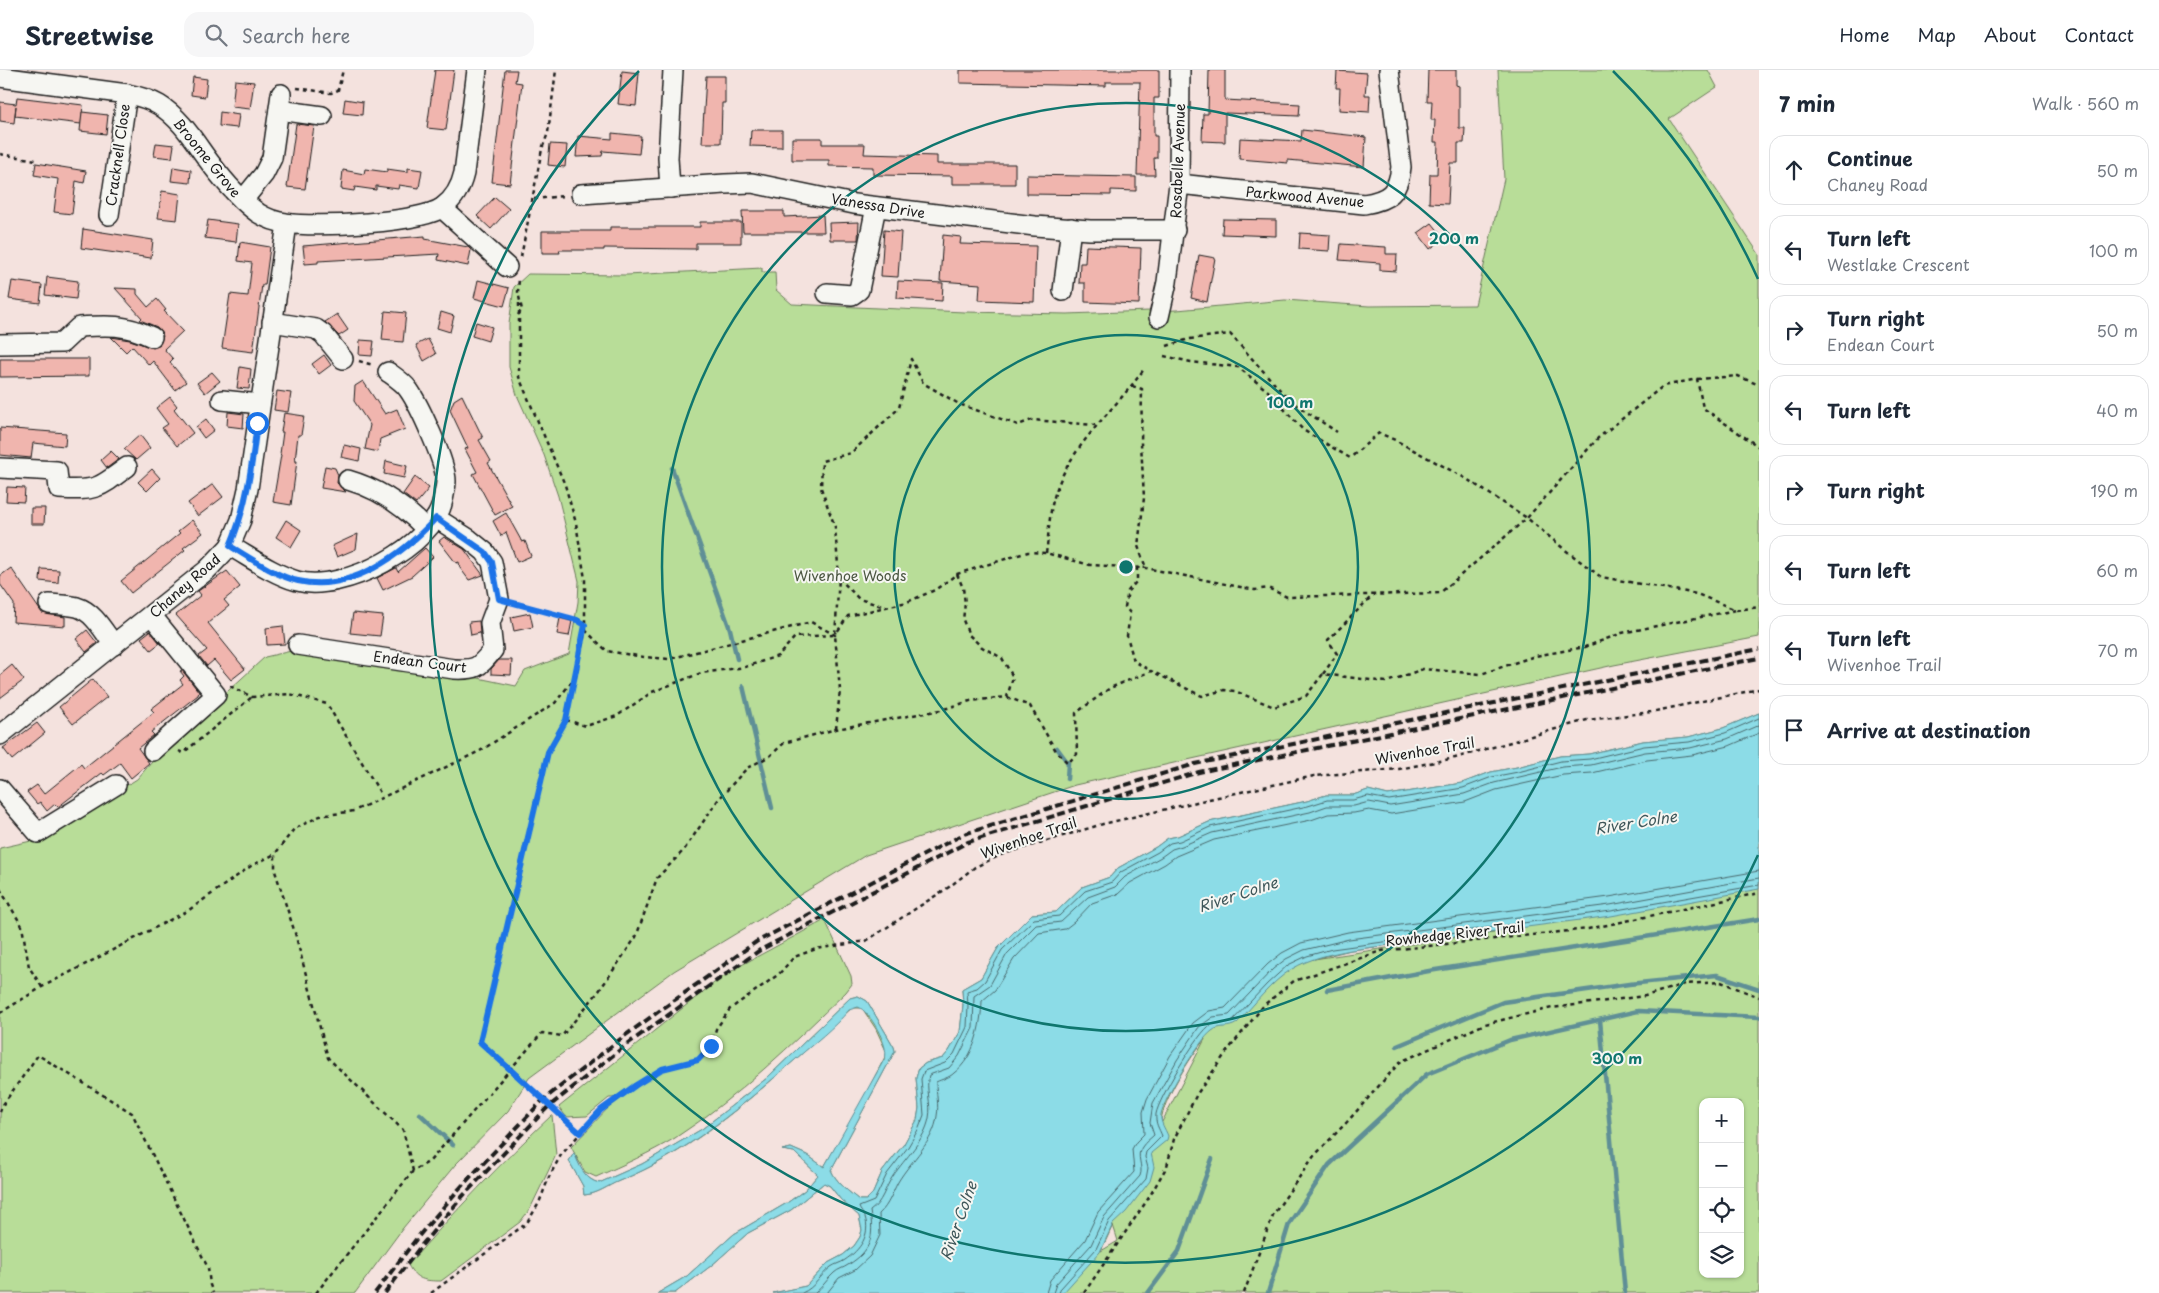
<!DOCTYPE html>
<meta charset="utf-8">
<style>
body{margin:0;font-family:"Playpen Sans",sans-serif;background:#f6f6f7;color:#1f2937}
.controls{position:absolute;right:15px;bottom:15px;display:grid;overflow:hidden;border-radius:10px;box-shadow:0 1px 4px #0004}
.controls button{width:45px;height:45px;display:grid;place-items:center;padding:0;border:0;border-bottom:1px solid #e0e1e3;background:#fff;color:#1f2937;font:25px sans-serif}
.stop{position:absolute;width:15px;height:15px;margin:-11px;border:4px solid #1a73e8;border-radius:50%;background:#fff}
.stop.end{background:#1a73e8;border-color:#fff;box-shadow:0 1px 5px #0008}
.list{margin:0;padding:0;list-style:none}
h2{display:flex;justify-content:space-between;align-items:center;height:65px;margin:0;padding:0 20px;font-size:21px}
h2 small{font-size:16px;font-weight:400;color:#747a83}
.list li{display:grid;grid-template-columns:32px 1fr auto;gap:15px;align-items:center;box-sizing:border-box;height:70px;margin:0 10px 10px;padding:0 10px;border:1px solid #e0e1e3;border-radius:15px}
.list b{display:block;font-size:19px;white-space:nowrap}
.list p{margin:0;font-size:16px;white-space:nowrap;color:#747a83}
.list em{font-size:16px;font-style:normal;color:#747a83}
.icon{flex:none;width:28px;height:28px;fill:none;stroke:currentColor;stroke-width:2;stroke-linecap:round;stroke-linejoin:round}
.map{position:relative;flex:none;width:1759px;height:1223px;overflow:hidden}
header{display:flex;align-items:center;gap:30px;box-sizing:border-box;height:70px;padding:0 25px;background:#fff;border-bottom:1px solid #e0e1e3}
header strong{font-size:24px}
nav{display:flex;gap:28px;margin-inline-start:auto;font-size:18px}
.search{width:350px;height:45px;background:#f6f6f7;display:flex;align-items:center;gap:12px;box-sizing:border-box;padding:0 18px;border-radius:15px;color:#747a83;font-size:19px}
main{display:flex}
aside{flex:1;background:#fff}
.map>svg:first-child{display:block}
.green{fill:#b8dd98;stroke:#6a7c5a;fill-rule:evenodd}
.water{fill:#8cdce7;stroke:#5f8f96}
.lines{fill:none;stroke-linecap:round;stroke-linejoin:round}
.shore{stroke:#49696d;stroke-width:1}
.stream{stroke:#5f8f96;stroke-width:4.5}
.building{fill:#f0b5ae;stroke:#1c1c1c}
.minor-casing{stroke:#1c1c1c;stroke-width:22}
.path{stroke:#1c1c1c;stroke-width:2.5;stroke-dasharray:4 4;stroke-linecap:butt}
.minor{stroke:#f6f6f2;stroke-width:19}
.rail{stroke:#1c1c1c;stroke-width:4;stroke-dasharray:8 4;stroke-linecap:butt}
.route{stroke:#1a73e8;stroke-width:6}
.ring{fill:none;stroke:#0f766e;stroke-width:2.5}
.labels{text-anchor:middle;stroke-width:4;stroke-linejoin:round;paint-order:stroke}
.street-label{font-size:14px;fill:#1c1c1c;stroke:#f6f6f2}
.park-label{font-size:14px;fill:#4b5641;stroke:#f6f6f2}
.water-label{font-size:15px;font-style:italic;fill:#3e5659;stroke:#f6f6f2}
.centre{fill:#0f766e;stroke:#f6f6f2;stroke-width:2.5}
.ring-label{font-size:15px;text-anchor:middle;font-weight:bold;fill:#0f766e;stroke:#f6f6f2;stroke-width:4;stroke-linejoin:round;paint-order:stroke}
</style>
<header>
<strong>Streetwise</strong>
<div class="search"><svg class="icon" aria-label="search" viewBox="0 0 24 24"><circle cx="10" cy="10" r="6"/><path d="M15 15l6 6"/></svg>Search here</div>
<nav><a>Home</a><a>Map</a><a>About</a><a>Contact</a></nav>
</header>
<main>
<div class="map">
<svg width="1759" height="1223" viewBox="0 0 1759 1223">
<rect width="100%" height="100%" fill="#f4e2de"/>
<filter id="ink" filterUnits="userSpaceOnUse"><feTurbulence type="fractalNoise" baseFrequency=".02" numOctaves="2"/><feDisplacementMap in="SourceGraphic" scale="10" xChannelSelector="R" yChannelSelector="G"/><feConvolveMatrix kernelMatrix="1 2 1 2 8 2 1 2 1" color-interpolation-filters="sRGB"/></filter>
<g filter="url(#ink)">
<g class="green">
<polygon points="1498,0 1708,0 1717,17 1669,49 1759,184 1759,567 1614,595 1075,715 866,785 674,901 529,1008 508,1041 455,1095 403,1158 355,1223 0,1223 0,778 40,769 137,709 159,684 265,587 300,579 464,605 516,616 525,601 569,584 578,532 579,511 558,426 544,385 517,325 509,297 509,254 514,217 528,204 627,205 762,198 762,202 775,202 776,220 792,234 964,242 1067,244 1177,240 1285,230 1369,236 1475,235 1504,109"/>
<path d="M1759,643V715L1462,759L898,1206L773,1223L806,1216L828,1193L843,1185L854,1176L860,1167L862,1160L859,1146L841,1130L830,1116L824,1113L791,1140L748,1163L712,1195L675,1223H658L687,1206L734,1164L787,1133L805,1120L818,1105L794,1082L782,1080L791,1078L807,1085L824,1097L861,1033L887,983L876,959L862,938H852C842,946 832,957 822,966C760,1020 696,1081 619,1111C607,1116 598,1124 584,1125L583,1116L569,1091L574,1083L575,1084L571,1077L607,1039L620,1028H609L587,1046L566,1047L559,1037L714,913L736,898L825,850L851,906L852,914L846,922C792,974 738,1027 675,1068C650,1083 623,1095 596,1107L585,1102L576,1086C579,1098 587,1110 599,1113L642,1094L702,1059L767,1008L850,928L858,926L867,931L894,977L895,981L831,1100C836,1112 849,1122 859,1130H866L873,1123L882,1102L904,1074L917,1050L919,1038L916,1008L919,998L926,993L943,988L949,981L960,962L963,935L962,919L981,908L998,878L1032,844L1056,842L1082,817L1110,807L1118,798L1156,777L1168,768L1178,766L1209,752L1307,731L1326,725H1353L1368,720L1388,725L1462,713L1491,702L1517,697L1560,686L1589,684L1643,671L1688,667L1723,658Z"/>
<path d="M1759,746V1223H930L1129,945ZM1500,861H1499L1314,889L1351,880ZM1205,969L1162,1052H1161C1162,1031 1191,986 1205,969ZM1703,1032H1740V1204H1703ZM1113,1155L1118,1171L1101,1181Z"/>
<path d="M552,1045L556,1085L530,1139L520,1152L441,1211C425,1211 416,1210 408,1195C453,1143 501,1093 552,1045Z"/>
</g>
<path class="water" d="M1759,643V819L1611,846L1351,880C1331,884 1310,888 1292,899C1271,912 1254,935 1237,953C1229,959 1219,955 1212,961C1199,970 1164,1029 1161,1044C1160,1053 1165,1058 1168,1066L1167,1070L1151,1083L1154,1097L1150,1111L1126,1142L1113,1154L1100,1182L1063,1223H773L806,1216L828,1193L843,1185L854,1176L860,1167L862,1160L859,1146L841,1130L830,1116L824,1113L791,1140L748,1163L712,1195L675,1223H658L687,1206L734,1164L787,1133L805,1120L818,1105L794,1082L782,1080L791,1078L807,1085L824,1097L885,988C890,977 869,940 858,937L849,940C834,958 814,973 796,989C743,1035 685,1085 619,1111C607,1116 598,1124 584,1125L583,1116L569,1091L574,1083C580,1096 584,1109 599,1113L642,1094L702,1059L767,1008L850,928L858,926L867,931L894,977L895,981L831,1100C836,1112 849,1122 859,1130H866L873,1123L882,1102L904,1074L917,1050L919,1038L916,1008L919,998L926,993L943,988L949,981L960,962L963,935L962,919L981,908L998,878L1032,844L1056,842L1082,817L1110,807L1118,798L1156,777L1168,768L1178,766L1209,752L1307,731L1326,725H1353L1368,720L1388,725L1462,713L1491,702L1517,697L1560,686L1589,684L1643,671L1688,667L1723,658Z"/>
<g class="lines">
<g class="shore">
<path d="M802,1223C816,1217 820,1205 831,1197C835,1194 841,1193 845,1190C860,1180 871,1165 865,1147C863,1143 860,1141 859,1137L874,1131L887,1104L908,1077L919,1058L924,1045L921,1009L924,1001L945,993L954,984L967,957L968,936L967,921L977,918L985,911L1002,880L1034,849L1059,846L1085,821L1112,812L1121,802L1158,782L1170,773L1180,771L1210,757L1308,736L1327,730H1353L1368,726L1389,730L1463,718L1492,707L1518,702L1561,691L1590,689L1644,676L1689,672L1725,663L1759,648"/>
<path d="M815,1223C823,1217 827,1209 834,1203C838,1199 844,1198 848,1195C872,1180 874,1167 870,1141C883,1132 884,1119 893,1106C905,1088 925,1070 929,1048C932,1034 925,1018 929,1005L949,998L959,986L973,958L974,926L990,915L1007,884L1036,855L1061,852L1088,827L1115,817L1125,807L1161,787L1172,779L1182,776L1212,763L1310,742L1327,736H1354L1369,732L1390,736L1464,724L1494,713L1562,697L1591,695L1645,682L1690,678L1727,669L1759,655"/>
<path d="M827,1223L839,1208L855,1200L870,1186L880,1165L879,1144C889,1135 892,1123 898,1112C911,1090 934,1072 937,1046C939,1035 936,1023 936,1012C942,1009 949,1008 954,1003C975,987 981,955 982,931L995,920L1014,889L1039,863L1065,859L1074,852L1092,833L1118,824L1130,813L1165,794L1176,786L1214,770L1311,750L1328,744L1354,743L1369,740L1391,744L1465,732L1496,720L1563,705L1592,703L1647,690L1692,685L1729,676L1759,663"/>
<polyline points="1046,1223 1050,1210 1085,1170 1098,1142 1134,1102 1132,1079 1136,1072 1144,1064 1143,1042 1147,1029 1170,986 1193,953 1209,941 1225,938 1268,894 1282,883 1301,873 1348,862 1609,827 1759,801"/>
<path d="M1053,1223L1056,1214L1091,1175L1104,1147L1140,1106C1144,1096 1135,1086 1142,1077C1145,1072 1150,1069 1154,1065L1150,1053L1153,1033L1177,990L1199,957L1213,947L1229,945L1273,899L1286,889L1304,880L1349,869L1610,835L1759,808"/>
<path d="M1059,1223L1061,1218L1096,1179L1109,1151L1146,1109L1148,1098L1145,1087L1146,1082L1162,1066C1159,1058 1155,1054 1156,1044C1159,1028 1195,968 1208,957C1216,951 1225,955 1233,950L1267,914L1288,895L1307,886L1332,879L1611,841L1759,815"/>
</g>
<g class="stream">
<polyline points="672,398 730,559 737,589"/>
<polyline points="743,616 772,738"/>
<polyline points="1057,678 1068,693 1067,709"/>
<polyline points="1327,920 1429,901 1759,849"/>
<polyline points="1600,950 1625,1223"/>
<polyline points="1397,976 1503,932 1629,914 1717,905 1759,919"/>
<polyline points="420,1044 453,1075"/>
<polyline points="1148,1223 1179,1181 1212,1089"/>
<polyline points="1268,1223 1289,1154 1329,1095 1427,1004 1510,970 1638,941 1759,947"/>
</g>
</g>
<g class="building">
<polygon points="435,0 454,0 446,60 427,58"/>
<polygon points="505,0 517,0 515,12 522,13 510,114 492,112"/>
<polygon points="960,0 1159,0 1159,28 1154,28 1154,66 1157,66 1157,88 1154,88 1155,105 1137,105 1140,12 1106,12 1106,16 960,13"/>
<polygon points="1209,0 1225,0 1225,30 1300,34 1299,46 1225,43 1225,72 1202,71 1203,44 1208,44"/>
<polygon points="1428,0 1456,0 1456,15 1459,16 1459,58 1465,58 1464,73 1458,73 1458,93 1450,93 1448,134 1429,133 1430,104 1437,104 1438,72 1434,72 1435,50 1431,50 1432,31 1427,31"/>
<polygon points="622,1 639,3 636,36 618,34"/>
<polygon points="1337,1 1367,3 1365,25 1370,25 1369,42 1339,40 1340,18 1336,18"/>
<polygon points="706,6 725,6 725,33 722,33 721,73 702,73"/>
<polygon points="193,7 207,9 205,27 191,25"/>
<polygon points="235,10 254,12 250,39 232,37"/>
<polygon points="17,27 83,35 81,54 15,46 16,36 14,53 0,51 0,32 16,34"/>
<polygon points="345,29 363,32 362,45 343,43"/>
<polygon points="82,42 108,45 106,64 80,61"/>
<polygon points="220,42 239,45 237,58 219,56"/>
<polygon points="296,54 314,56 305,119 287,117"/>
<polygon points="751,60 782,60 782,77 750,76"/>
<polygon points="1302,60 1366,67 1364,97 1288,90 1288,93 1239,89 1240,68 1301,71"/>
<polygon points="612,63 641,66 639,84 603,81 602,86 576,87 578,66 612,69"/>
<polygon points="792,68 822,68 822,74 865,74 864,84 937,86 937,94 1015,94 1015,114 952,114 952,106 873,105 873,97 829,96 829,90 792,90"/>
<polygon points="156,73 174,75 172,88 154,86"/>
<polygon points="550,74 567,75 565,97 548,95"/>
<polygon points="36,93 86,101 84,113 76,111 72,144 54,142 58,109 34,105"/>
<polygon points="173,97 191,100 190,113 171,111"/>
<polygon points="408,98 422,100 419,118 399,115 398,119 376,116 376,120 355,117 354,121 341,119 343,100 364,104 365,99 387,102 387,99 408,102"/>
<polygon points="1027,105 1136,107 1136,121 1111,120 1111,125 1027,124"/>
<polygon points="162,121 180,124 177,150 158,148"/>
<polygon points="495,127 509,139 491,159 477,146"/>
<polygon points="742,141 784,141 784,147 823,145 824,162 743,162"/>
<polygon points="1223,149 1276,150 1276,166 1222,164"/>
<polygon points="208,150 238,154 236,172 205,168"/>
<polygon points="700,152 741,152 741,173 696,173 696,179 604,178 604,180 559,180 560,183 542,183 542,161 610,161 610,157 700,157"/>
<polygon points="859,152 858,170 830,170 829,153"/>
<polygon points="1432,153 1444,168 1430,179 1418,163"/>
<polygon points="83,159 153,170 151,188 81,178"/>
<polygon points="884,160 901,162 898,207 881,206"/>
<polygon points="1300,163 1330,165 1329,181 1299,179"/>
<polygon points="943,165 961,167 960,174 1036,176 1034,232 979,230 980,214 940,211"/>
<polygon points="425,166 425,169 468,177 471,180 468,196 438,190 439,184 318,191 318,193 305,194 303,176"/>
<polygon points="240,172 270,177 265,215 262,215 253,282 222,278 230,224 248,226 252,193 238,191"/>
<polygon points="1341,174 1386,177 1386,184 1397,184 1396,201 1380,200 1380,193 1339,190"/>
<polygon points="1086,176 1141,178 1139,234 1085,232 1085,213 1079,213 1080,193 1085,193"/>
<polygon points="1199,185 1215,188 1207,232 1191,228"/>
<polygon points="47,207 78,211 76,229 45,225"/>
<polygon points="478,210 509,218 504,236 474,228"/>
<polygon points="12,211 42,215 40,233 9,229"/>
<polygon points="898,211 943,213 942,231 897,228"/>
<polygon points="115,218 137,219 137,224 148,237 157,229 166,240 164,241 183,261 164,279 173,289 170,292 186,312 175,320 153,291 149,295 132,276 126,282 111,267 130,270 153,278 159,276 163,266 157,257 140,250 142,248"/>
<polygon points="385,241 406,243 403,272 382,270"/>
<polygon points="441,242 454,246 450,262 437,258"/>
<polygon points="337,244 348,260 339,266 325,252"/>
<polygon points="476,252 492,257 488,271 472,266"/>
<polygon points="428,269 436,284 424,291 416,275"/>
<polygon points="360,270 374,271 372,286 359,285"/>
<polygon points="324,285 331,295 319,304 312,294"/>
<polygon points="0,289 89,289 89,306 0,307"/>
<polygon points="240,297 251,299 249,319 237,318"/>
<polygon points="212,302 220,311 205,323 197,313"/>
<polygon points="363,311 385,344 397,339 405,359 380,369 378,382 365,379 370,355 354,331 355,316"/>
<polygon points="277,321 291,323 288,342 274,340"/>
<polygon points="462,325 483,368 479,370 491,391 488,393 512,436 495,445 473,404 477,402 465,379 468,378 450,340 454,330"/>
<polygon points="170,327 177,336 174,339 193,363 177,376 162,358 168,354 156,338"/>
<polygon points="228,342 244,344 243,358 227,356"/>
<polygon points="284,343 304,346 301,365 298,365 295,391 297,391 291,435 273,432 281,385 280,384 283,362 281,362"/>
<polygon points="206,349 214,360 204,368 196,357"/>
<polygon points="0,358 66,363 65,376 33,373 31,388 0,385"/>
<polygon points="140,365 150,378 136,390 124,379"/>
<polygon points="344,375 361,379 359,391 341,387"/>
<polygon points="111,381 119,389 107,398 101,390"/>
<polygon points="386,391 407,396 404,408 384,404"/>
<polygon points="325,396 335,398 338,405 337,413 346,422 321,418"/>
<polygon points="152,399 160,408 147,421 138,412"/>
<polygon points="415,407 429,418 416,434 403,424"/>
<polygon points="213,414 223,427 198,446 188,433"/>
<polygon points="7,417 25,418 24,432 6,431"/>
<polygon points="31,438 45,438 44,454 31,454"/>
<polygon points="506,443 522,472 525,471 531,486 517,492 506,462 501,466 493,451"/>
<polygon points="192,450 203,463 183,478 185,480 131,523 121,511 180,463 178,461"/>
<polygon points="286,450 301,460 291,477 276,467"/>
<polygon points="358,464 356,479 337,487 332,476"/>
<polygon points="444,467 464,479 483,505 469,510 460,498 459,492 456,493 439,471"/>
<polygon points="425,478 433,487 412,506 383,520 377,508 396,498 398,502"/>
<polygon points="11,498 42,543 65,547 65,556 13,552 14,534 0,514 0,506"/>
<polygon points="41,499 59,500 58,513 40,511"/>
<polygon points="227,501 240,517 224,530 229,536 208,553 245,599 231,610 214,590 207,596 199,586 207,580 176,545 201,525 198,521"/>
<polygon points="353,543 383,546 380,566 350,563"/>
<polygon points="530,543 533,557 514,561 511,547"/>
<polygon points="560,548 572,551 569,566 557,564"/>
<polygon points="479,551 480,563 471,565 469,552"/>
<polygon points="283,556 285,574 267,575 266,558"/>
<polygon points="87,560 97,573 86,582 76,569"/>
<polygon points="150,561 160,573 151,580 141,568"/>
<polygon points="499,590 512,590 511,605 491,604 491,599"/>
<polygon points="12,595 24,610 0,628 0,605"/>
<polygon points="182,600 199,622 198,625 151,662 154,665 138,678 149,693 131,708 120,693 104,705 102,703 58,737 55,734 47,741 40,732 37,734 27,722 37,715 44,724 81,694 84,698 154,642 151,639 183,614 180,610 184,606 180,601"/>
<polygon points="93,609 107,627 73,654 59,637"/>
<polygon points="37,653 45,663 12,690 3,678"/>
</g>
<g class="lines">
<defs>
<g id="minor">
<path d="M0,7L127,24C138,26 149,29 159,35C182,49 195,73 211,94C224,111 240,130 258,143C266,148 277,152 286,153C314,158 422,153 443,137C454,129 461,116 464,103L477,0"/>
<polyline points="279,40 322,46"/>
<path d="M1179,114L1364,134C1389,130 1398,123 1401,97L1389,0"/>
<polyline points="670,118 668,88 673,0"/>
<polyline points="581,124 725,114 752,113 854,134 1035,156 1090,160 1175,160"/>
<polyline points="243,130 264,104 272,88 281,24"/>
<polyline points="442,138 507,197"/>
<polyline points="109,145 127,24"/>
<polyline points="1063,221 1071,158"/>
<polyline points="827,223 852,225 859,220 876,137"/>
<polyline points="1159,247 1167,212 1179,114 1180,0"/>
<polyline points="272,252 316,259 323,264 343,289"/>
<path d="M0,274L62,273L79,257C108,255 125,254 152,267"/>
<polyline points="222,330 260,334"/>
<path d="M0,398L57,401L59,419C96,421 98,419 127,397"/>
<path d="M348,410C379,419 404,436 426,459"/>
<path d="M230,476C251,488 273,504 297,511C342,524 434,476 443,430C444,424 446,417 446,411C446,393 419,334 408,319C404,313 395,307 388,302"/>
<path d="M49,534C58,535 69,535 77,537C94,542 104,562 114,575"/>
<polyline points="152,546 216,625 153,681"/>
<path d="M298,575L454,599C477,600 478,598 493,580L490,553L499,529L492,492L485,482L469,469L436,448"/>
<polyline points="0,665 207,500 230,476 241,450 248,419 287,154"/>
<polyline points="0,719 38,763 116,715"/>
</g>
</defs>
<use href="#minor" class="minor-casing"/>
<g class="path">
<polyline points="297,18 331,23 338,20 343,0"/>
<polyline points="0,84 36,90"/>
<polyline points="534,129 564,126"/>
<polyline points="521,187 542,79 548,63 556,0"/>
<polyline points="519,233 519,307 565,415 576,453 585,509 585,560 566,650 548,682 480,972 580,1063"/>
<polyline points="518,245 522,240 518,222 519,208"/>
<polyline points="1167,276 1189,269 1230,264 1290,331 1337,362"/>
<polyline points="1164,286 1191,292 1238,297 1268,321 1303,360 1350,388 1379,363 1395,370 1465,408 1527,448 1564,479 1601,507 1697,524 1736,540 1759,537"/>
<polyline points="359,291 373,295"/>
<polyline points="1697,309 1738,306 1759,315"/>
<polyline points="1132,316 1142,319 1141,373 1144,428 1138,476 1146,498"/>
<path d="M1046,483C1049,465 1049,444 1054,427C1070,374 1114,342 1144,299"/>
<polyline points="1137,497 1137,511 1128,521 1125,537 1130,543 1127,566 1134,591 1151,601"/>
<polyline points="957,504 963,518 965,533 963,550 969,565 982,577 1002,588 1013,607 1007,627"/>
<polyline points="839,508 859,529 882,536"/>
<polyline points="514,533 585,552"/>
<polyline points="585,560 607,581 644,587 669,589 811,552 835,565 848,546 907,532 935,520 957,504 1028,482 1046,483 1090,495 1146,498 1255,520 1268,518 1287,527 1440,523 1527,448 1598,368 1663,316 1697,309 1703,338 1759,377"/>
<polyline points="1323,604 1337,584 1328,570 1373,525"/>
<polyline points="230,616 252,627 290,624 327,634 382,726"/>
<polyline points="566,650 586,656 617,646 652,622 701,603 745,597 778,586 795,567 833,565"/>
<polyline points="836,659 840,620 835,565 839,508 835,457 821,418 822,391 851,383 899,338 911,289 923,313 959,334 1018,355 1032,350 1095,355"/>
<polyline points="179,681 183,683 252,627"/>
<polyline points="0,819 22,856 29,897 42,917"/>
<polyline points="0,943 42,917 189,840 251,796 275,784"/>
<polyline points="0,1042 2,1036 38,985 132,1043 208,1198 210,1215 213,1223"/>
<polyline points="413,1101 403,1060 328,988 295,863 275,801 275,784 294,759 320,746 354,741 480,681 555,633 573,610"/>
<polyline points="316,1223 413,1101 430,1091 542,963 562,966 599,921 636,867 657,808 684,780 718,730 747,698 770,686 784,673 836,659 941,640 970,631 1007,627 1030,636 1056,681 1068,693 1077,684 1076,643 1110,618 1151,601 1202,626 1224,620 1235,621 1274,637 1306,626 1323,604 1387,612 1423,599 1481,604 1535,586 1585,577 1622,563 1736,540"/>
<polyline points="431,1223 527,1153 539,1133 549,1107 561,1085 601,1040 636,1015 662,999 698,990 711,976 716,959 730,939 779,904 794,887 816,879 866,871 949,817 975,797 1003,784 1103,754 1209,729 1314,706 1399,699 1455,688 1587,650 1651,642 1759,619"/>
<polyline points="1084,1223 1148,1129 1167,1096 1174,1069 1197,1024 1228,980 1265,934 1294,911 1381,881 1588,859 1759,823"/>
<polyline points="1244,1223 1273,1145 1314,1086 1347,1052 1400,992 1485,954 1552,938 1645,926 1685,914 1721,912 1759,927"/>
</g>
<use href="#minor" class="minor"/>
<g class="rail">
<polyline points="375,1223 417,1168 459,1119 543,1030 623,967 756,872 964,764 1195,694 1759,579"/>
<polyline points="385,1223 421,1176 462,1127 547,1038 626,975 760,880 968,772 1199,702 1759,588"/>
</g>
</g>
</g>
<g class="lines" filter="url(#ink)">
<path class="route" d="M257,353C252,395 247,436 230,476C248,487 278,507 298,511C351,523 402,485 436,448L485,482L492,492L499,529L577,550L585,555L566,650L548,682L480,972L580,1063L601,1040L636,1015L662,999L698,990L711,976"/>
</g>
<g class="ring">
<circle cx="1126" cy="497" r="232"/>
<circle cx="1126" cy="497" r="464"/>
<path d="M1758 785A695 695 0 1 1 639 1M1613 1A695 695 0 0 1 1758 209"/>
</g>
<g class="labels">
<g class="street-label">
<text transform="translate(118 85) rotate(-82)" y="5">Cracknell Close</text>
<text transform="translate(207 88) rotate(51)" y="5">Broome Grove</text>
<text transform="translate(1178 91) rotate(-88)" y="5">Rosabelle Avenue</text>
<text transform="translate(1305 127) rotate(5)" y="5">Parkwood Avenue</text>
<text transform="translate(878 136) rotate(9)" y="5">Vanessa Drive</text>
<text transform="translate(185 516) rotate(-41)" y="5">Chaney Road</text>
<text transform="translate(420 592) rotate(7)" y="5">Endean Court</text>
<text transform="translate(1425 681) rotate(-10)" y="5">Wivenhoe Trail</text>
<text transform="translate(1029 768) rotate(-19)" y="5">Wivenhoe Trail</text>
<text transform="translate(1455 864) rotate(-6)" y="5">Rowhedge River Trail</text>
</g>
<g class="park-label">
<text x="850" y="511">Wivenhoe Woods</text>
</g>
<g class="water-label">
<text transform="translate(1636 753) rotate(-9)" y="5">River Colne</text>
<text transform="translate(1238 825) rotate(-18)" y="5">River Colne</text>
<text transform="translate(959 1151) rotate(-71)" y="5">River Colne</text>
</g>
</g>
<circle cx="1126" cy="497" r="8" class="centre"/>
<g class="ring-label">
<text x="1454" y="174">200 m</text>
<text x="1290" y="338">100 m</text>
<text x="1617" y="994">300 m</text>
</g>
</svg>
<div class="controls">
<button>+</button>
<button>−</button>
<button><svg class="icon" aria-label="locate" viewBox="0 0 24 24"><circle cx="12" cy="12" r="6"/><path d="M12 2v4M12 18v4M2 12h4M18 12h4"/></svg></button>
<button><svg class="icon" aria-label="layers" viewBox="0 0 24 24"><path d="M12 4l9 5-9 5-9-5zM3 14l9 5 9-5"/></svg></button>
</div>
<div class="stop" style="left:257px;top:353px"></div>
<div class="stop end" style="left:711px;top:976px"></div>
</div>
<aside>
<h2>7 min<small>Walk · 560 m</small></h2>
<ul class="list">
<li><svg class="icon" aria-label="ahead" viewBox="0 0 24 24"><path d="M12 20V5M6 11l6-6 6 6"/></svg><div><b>Continue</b><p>Chaney Road</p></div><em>50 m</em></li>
<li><svg class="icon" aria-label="left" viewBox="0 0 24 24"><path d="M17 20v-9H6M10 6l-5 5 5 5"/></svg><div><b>Turn left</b><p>Westlake Crescent</p></div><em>100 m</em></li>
<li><svg class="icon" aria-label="right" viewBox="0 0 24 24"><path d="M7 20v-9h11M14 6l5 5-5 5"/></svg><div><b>Turn right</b><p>Endean Court</p></div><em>50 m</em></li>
<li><svg class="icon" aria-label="left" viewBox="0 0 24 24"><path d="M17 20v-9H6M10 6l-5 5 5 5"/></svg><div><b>Turn left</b></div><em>40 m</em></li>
<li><svg class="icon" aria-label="right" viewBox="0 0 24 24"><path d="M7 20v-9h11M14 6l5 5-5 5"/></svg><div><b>Turn right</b></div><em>190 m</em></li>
<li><svg class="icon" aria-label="left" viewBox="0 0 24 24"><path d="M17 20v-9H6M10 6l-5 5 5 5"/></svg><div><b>Turn left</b></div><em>60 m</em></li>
<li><svg class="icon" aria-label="left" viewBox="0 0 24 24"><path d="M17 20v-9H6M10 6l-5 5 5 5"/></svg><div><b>Turn left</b><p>Wivenhoe Trail</p></div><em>70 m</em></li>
<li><svg class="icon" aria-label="arrive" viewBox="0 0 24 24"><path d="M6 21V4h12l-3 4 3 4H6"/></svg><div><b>Arrive at destination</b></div></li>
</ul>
</aside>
</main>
